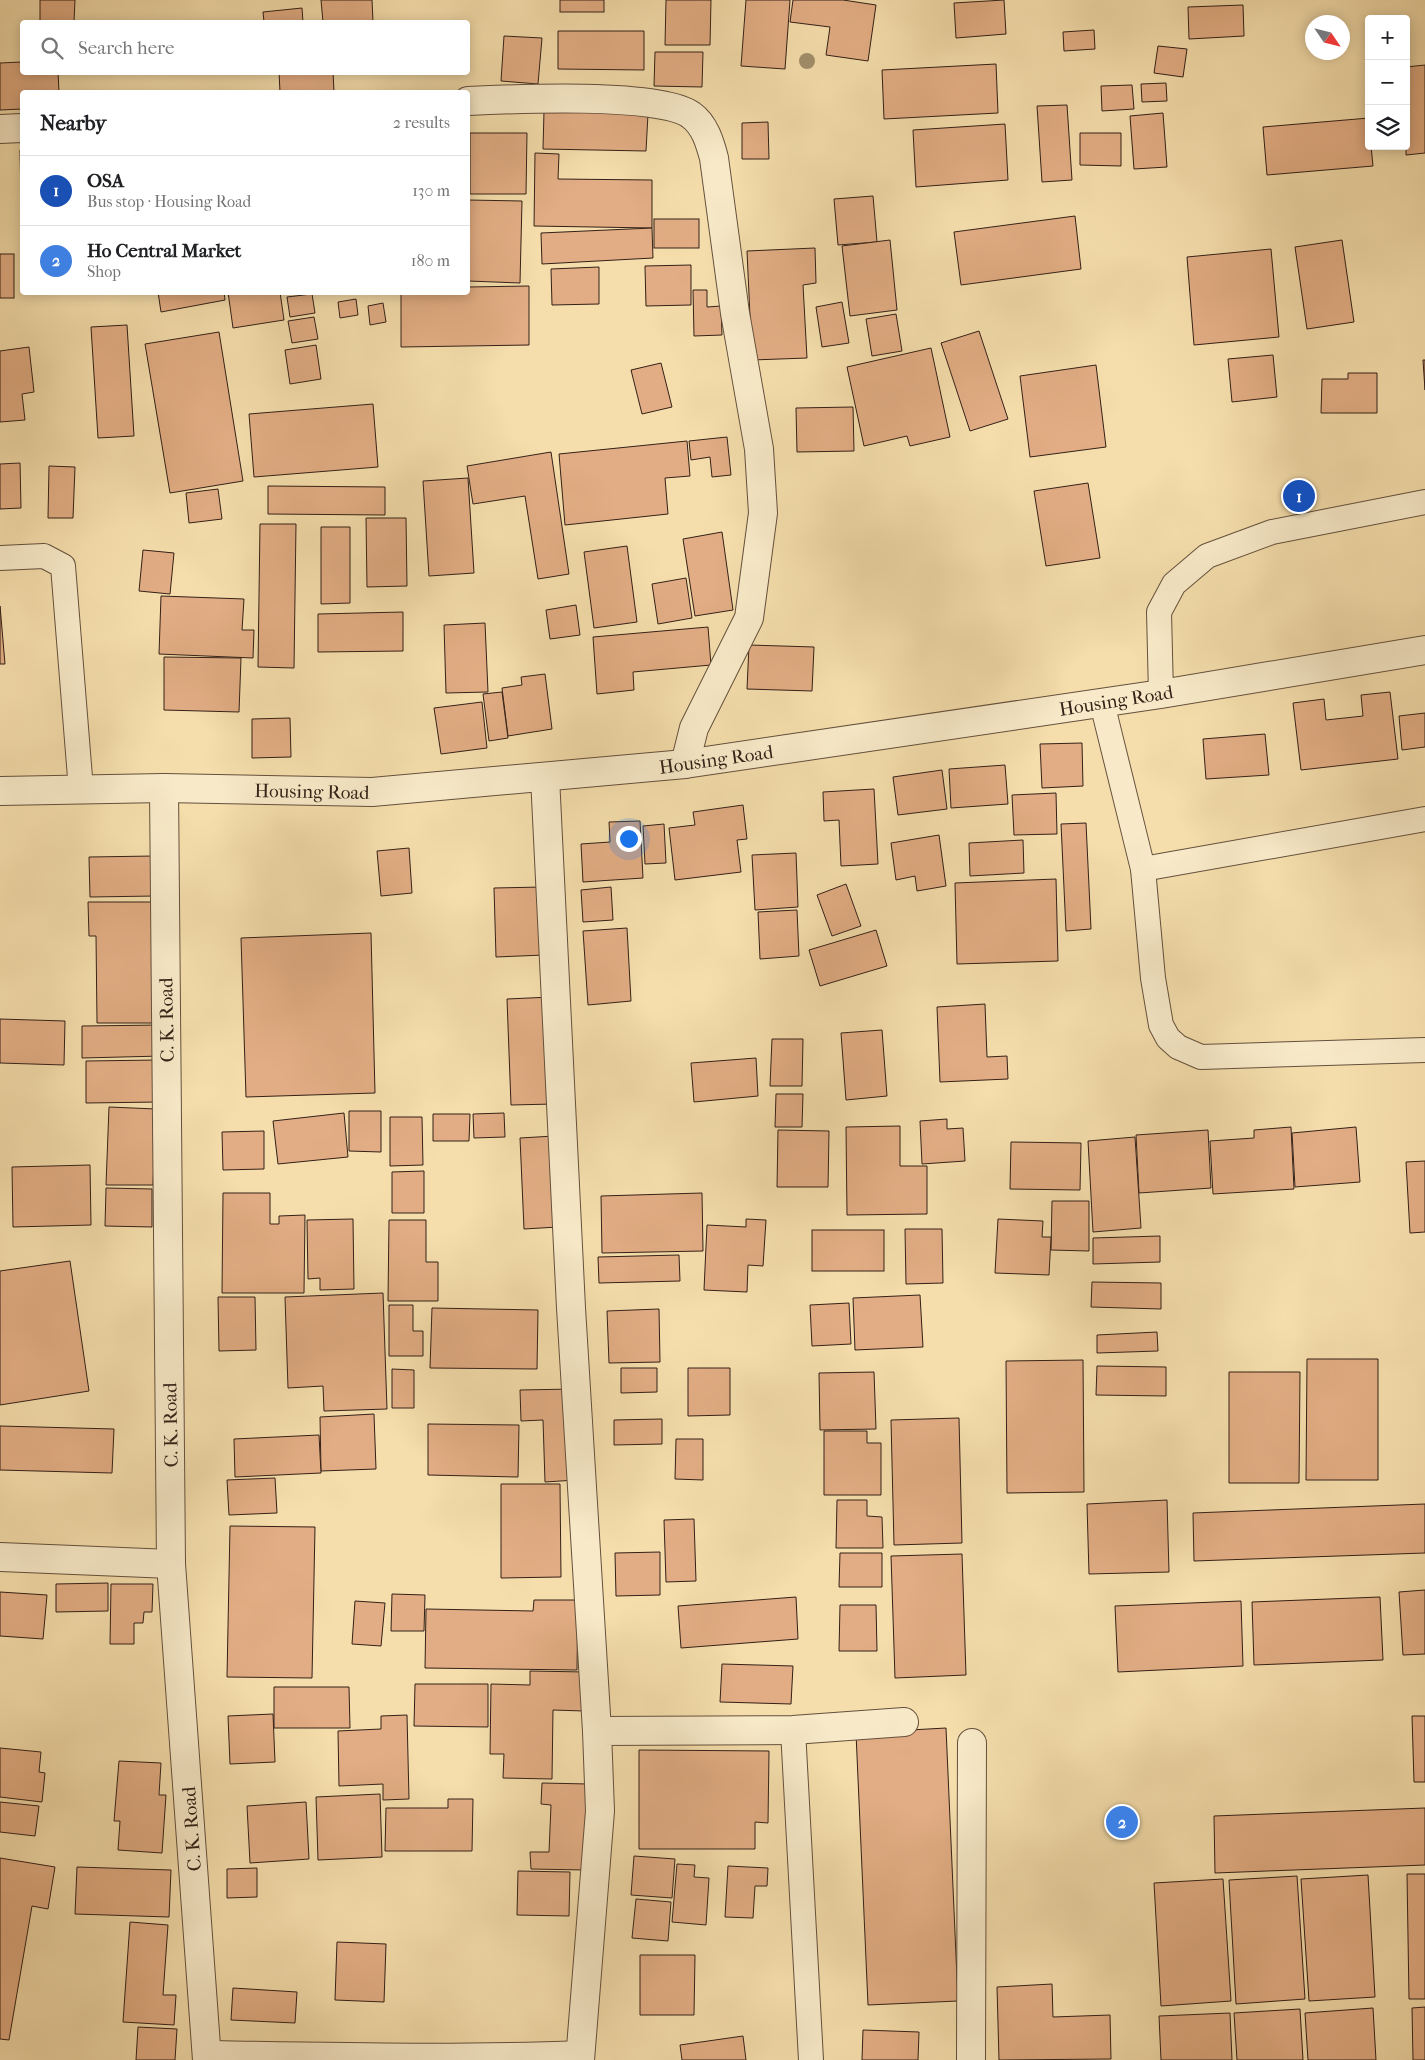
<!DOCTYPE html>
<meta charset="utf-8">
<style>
body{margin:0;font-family:"IM FELL French Canon",serif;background:#f2f2f2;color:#202124}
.controls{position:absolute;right:15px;top:15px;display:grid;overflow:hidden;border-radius:5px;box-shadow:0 2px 12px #0003}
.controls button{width:45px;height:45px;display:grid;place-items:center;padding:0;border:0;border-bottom:1px solid #e0e0e0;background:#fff;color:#202124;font:25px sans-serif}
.compass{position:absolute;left:1305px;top:15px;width:45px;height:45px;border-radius:50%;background:#fff;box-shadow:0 2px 12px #0003;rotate:125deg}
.you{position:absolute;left:628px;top:838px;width:18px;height:18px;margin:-12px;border:4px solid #fff;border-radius:50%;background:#1a73e8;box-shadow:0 0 0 8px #1a73e833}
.badge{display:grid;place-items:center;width:32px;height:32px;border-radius:50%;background:#8f2418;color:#fff;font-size:16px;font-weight:700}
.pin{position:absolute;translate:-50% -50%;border:2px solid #fff;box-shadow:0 1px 5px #0006}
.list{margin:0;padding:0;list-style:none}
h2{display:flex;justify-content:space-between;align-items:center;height:65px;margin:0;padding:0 20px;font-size:21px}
h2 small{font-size:16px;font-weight:400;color:#757577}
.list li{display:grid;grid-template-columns:32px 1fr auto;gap:15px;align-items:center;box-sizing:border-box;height:70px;padding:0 20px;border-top:1px solid #e0e0e0}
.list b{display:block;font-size:19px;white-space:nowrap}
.list p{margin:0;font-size:16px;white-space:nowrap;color:#757577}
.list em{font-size:16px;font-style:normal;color:#757577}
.icon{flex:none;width:28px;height:28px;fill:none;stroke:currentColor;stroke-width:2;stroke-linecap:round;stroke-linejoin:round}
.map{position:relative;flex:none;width:1425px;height:2060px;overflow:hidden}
.search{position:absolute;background:#fff;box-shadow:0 2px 12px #0003;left:20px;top:20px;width:450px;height:55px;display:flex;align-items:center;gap:12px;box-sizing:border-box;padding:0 18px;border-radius:5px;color:#757577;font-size:19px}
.panel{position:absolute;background:#fff;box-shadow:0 2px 12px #0003;left:20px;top:90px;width:450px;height:205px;border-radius:5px}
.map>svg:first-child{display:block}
.building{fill:#e2ad84;stroke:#332017}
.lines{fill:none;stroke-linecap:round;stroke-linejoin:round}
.service-casing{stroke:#64503c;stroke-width:26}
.minor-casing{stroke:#64503c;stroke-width:30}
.tertiary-casing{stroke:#64503c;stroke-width:30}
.service{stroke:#f8eac9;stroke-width:24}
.minor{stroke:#f8eac9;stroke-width:28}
.tertiary{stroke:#f8eac9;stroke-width:28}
.tree{fill:#a2906c}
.labels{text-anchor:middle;stroke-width:5;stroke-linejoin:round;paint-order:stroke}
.street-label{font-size:19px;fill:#332017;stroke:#f8eac9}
</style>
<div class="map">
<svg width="1425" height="2060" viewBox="0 0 1425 2060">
<rect width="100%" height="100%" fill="#f5deac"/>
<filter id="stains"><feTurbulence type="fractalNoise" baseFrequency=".004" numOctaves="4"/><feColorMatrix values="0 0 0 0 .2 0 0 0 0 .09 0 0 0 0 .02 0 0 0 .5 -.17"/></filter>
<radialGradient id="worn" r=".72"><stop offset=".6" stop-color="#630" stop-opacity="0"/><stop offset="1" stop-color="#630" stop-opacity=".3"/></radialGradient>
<g class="building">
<polygon points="40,0 75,0 74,22 40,22"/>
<polygon points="321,0 372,0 373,22 323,22"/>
<rect x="560" y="0" width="44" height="12"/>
<polygon points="666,0 711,0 710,45 665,45"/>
<polygon points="746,0 790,0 785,69 741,66"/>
<polygon points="793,0 843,0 876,5 868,61 826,55 830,27 790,22"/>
<polygon points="1004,0 1006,34 956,38 954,3"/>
<polygon points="1243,5 1244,36 1189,39 1188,7"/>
<polygon points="302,8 303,22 264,22 263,12"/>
<polygon points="1094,30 1095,49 1064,51 1063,32"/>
<polygon points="558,31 644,31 644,70 558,69"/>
<polygon points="504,36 542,38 538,84 501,81"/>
<polygon points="1158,46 1187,49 1183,77 1154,73"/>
<polygon points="655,52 703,52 702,87 654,86"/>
<polygon points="22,62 22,72 58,72 59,92 22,92 22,109 0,110 0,63"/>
<polygon points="996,64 998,113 884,119 882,70"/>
<polygon points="1425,65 1425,153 1406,155 1406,67"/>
<polygon points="279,72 333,72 334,92 280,92"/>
<polygon points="1166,83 1167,101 1142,102 1141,84"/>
<polygon points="1132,85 1134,109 1102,111 1101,86"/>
<polygon points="1067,105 1072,180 1042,182 1037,106"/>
<polygon points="544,111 648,114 646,151 543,149"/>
<polygon points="1163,113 1167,167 1134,169 1130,116"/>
<polygon points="1369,118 1369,146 1371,146 1373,166 1267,175 1263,127"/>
<polygon points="768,122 769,159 742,159 742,123"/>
<polygon points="1005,124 1008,180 916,187 913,130"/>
<polygon points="470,133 527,133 526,194 470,194"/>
<polygon points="1080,133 1121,133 1121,166 1080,165"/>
<polygon points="22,149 22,249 20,150"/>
<polygon points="535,153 559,154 558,179 652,180 652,228 534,226"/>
<polygon points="873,196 877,242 838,245 834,199"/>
<polygon points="468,200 522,201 520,283 468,281"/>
<polygon points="1075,216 1081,269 961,285 954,232"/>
<rect x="654" y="219" width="45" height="29"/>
<polygon points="652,228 653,258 542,264 541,233"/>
<polygon points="890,240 897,310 850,316 842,246"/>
<polygon points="1342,240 1354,322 1307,329 1295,247"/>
<polygon points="815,248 816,283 803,285 807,358 752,360 747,251"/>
<polygon points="1271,249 1279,337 1194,345 1187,257"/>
<rect x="0" y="254" width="14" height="44"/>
<polygon points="691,265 691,305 646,306 645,266"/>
<polygon points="599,267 599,304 552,305 551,269"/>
<polygon points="529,286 529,345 401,347 401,292 468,292 468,287"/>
<polygon points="693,290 707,290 707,307 721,306 722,335 694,336"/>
<polygon points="158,292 224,292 225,300 161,312"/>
<polygon points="228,292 280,292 284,320 233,328"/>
<polygon points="312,294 315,313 290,317 287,297"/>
<polygon points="356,299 358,315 340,318 338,302"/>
<polygon points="842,302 849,343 822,347 816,307"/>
<polygon points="383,303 386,322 370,325 368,306"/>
<polygon points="896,314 902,351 872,356 866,319"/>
<polygon points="314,317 318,339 292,343 288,321"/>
<polygon points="127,325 134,436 98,438 91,327"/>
<polygon points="979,331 1008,419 970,431 941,343"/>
<polygon points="219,332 243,481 170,493 145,344"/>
<polygon points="316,345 321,379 290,384 285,350"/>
<polygon points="29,347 34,392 22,394 25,420 0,422 0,351"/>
<polygon points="931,348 950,437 910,446 907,436 864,446 847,367"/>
<polygon points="1273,355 1277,397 1232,402 1228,359"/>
<polygon points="1423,360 1425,360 1425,390"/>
<polygon points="661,363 672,407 642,414 631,370"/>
<polygon points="1096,365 1106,447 1030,457 1020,376"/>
<polygon points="1348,373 1377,373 1377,413 1321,413 1322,379 1348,379"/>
<polygon points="373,404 378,467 254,477 249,414"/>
<polygon points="853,407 854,451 797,452 796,408"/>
<polygon points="727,437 731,475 712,477 710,457 691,460 689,441"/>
<polygon points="687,441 690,476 665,478 668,514 565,525 559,454"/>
<polygon points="551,452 569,574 538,579 525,496 473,504 467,466"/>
<polygon points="20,463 21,508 0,509 0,464"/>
<polygon points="49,466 75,467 73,518 48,518"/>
<polygon points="468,478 474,573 429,576 423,481"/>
<polygon points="1088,483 1100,558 1046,566 1034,491"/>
<polygon points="268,486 385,487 385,515 268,514"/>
<polygon points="218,489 222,519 189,523 186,493"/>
<polygon points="366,518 406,518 407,586 367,587"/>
<polygon points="260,524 296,524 294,668 258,667"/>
<polygon points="321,527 350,527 350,603 321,604"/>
<polygon points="722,532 733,610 695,616 683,539"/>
<polygon points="627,546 637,622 594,628 584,552"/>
<polygon points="143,550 174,553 170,594 139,591"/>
<polygon points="686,578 692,618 658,624 652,584"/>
<polygon points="161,596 244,599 242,630 254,630 253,658 159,654"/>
<polygon points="576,605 580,635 550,639 546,610"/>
<polygon points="0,606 5,664 0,664"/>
<polygon points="403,612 403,651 318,652 318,614"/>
<polygon points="485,623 488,692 446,693 444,625"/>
<polygon points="708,627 711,665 633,672 634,690 597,694 593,637"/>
<polygon points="749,645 814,647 812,691 747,689"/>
<polygon points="164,657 241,658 239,712 164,710"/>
<polygon points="545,674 552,729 508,736 502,688 522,685 521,677"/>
<polygon points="502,692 508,738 489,741 483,694"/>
<polygon points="1390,692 1398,759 1301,770 1293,703 1324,699 1326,720 1363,716 1361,695"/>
<polygon points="482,702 487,748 441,754 434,708"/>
<polygon points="1425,713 1425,747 1402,750 1399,716"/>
<polygon points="290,718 291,757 252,758 252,719"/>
<polygon points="1265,734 1269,775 1206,779 1203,739"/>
<polygon points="1082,743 1083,786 1042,788 1040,744"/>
<polygon points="1005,765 1008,804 951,808 949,769"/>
<polygon points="942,770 947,809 898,815 893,777"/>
<polygon points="874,789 878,864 841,866 839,820 824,821 823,792"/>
<polygon points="1056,793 1057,834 1014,835 1012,795"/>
<polygon points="743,805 747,839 737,840 741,872 675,880 669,828 695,825 693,812"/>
<polygon points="640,821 643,878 583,882 581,844 610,842 609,822"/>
<polygon points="1086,823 1091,929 1066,931 1061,824"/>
<polygon points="664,824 666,863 645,864 643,826"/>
<polygon points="939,835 946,886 917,891 915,876 896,880 891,843"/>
<polygon points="1023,840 1024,873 970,876 969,843"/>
<polygon points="409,848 412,893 381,896 377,851"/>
<polygon points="796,853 798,907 755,910 752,855"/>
<polygon points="154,856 155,896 90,897 89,857"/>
<polygon points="1056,879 1058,961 957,964 955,883"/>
<polygon points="846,884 861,926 832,936 817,895"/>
<polygon points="543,887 544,955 496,957 494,888"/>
<polygon points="611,887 613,920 583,922 581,890"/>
<polygon points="88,902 156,902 156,1023 97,1023 96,936 89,936"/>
<polygon points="797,910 799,956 760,959 758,912"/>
<polygon points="627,928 631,1001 588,1005 583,931"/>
<polygon points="876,930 887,966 820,986 809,950"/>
<polygon points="371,933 375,1093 246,1097 241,938"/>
<polygon points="551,997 554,1104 511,1105 507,999"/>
<polygon points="985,1004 987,1057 1007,1056 1008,1079 940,1082 937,1007"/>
<polygon points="0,1019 65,1021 64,1065 0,1063"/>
<polygon points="161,1025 162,1056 82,1058 82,1026"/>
<polygon points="882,1030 887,1096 846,1100 841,1033"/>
<polygon points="772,1039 803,1039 802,1086 770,1086"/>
<polygon points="756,1058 758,1096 694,1102 691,1063"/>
<polygon points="158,1060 158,1102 86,1103 86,1061"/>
<polygon points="776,1094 803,1094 802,1127 775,1127"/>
<polygon points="109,1107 156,1109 153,1185 106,1185"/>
<polygon points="349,1111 381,1111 381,1152 349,1151"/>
<polygon points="344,1113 348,1157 278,1164 273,1121"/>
<polygon points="504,1113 505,1137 474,1138 473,1114"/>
<polygon points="433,1114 470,1114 469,1141 433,1141"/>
<polygon points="390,1117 422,1117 423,1165 390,1166"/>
<polygon points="947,1119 947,1129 963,1128 965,1161 922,1164 920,1121"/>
<polygon points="900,1126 900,1166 927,1166 927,1214 847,1215 846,1127"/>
<polygon points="1291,1127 1294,1189 1213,1194 1210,1141 1254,1138 1254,1130"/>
<polygon points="1356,1127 1360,1182 1295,1187 1292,1133"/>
<polygon points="778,1130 829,1131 828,1187 777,1187"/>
<polygon points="1208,1130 1211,1188 1139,1193 1136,1135"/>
<polygon points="264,1131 264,1169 223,1170 222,1132"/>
<polygon points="554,1136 558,1227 524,1229 520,1138"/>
<polygon points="1135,1137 1141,1228 1093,1232 1088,1141"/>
<polygon points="1011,1142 1081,1143 1080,1190 1010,1189"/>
<polygon points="1425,1161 1425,1232 1410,1233 1406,1162"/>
<polygon points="90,1165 91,1225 13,1227 12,1167"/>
<polygon points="424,1171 424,1213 392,1213 392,1172"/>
<polygon points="106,1188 152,1189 152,1227 105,1226"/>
<polygon points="223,1193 270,1193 270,1224 279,1224 279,1216 305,1215 304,1293 222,1293"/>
<polygon points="702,1193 703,1251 602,1253 601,1196"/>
<polygon points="1052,1201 1089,1201 1089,1251 1051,1250"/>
<polygon points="353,1219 354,1289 320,1290 320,1278 308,1279 307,1220"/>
<polygon points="746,1219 766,1220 763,1266 748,1265 747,1292 704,1290 707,1225 746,1227"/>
<polygon points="998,1219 1043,1221 1042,1237 1051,1237 1049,1275 995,1273"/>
<polygon points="389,1220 426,1220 426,1262 438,1262 438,1301 388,1301"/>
<polygon points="905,1229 942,1229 943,1283 906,1284"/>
<rect x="812" y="1230" width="72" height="41"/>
<polygon points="1160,1236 1160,1262 1093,1264 1093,1238"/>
<polygon points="679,1255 680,1281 599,1283 598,1257"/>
<polygon points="70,1261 89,1391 0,1405 0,1271"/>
<polygon points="1092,1282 1161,1283 1161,1309 1091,1307"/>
<polygon points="383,1293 387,1409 324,1411 323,1386 288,1388 285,1297"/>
<polygon points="920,1295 923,1347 855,1350 853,1298"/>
<polygon points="218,1297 255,1297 256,1350 219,1351"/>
<polygon points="849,1303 851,1344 812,1346 810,1305"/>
<polygon points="389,1305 413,1305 413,1331 423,1331 423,1356 389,1356"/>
<polygon points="432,1308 538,1310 537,1369 430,1368"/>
<polygon points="659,1309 660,1362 609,1363 607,1311"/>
<polygon points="1157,1332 1158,1351 1097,1353 1097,1335"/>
<polygon points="1307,1359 1378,1359 1378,1480 1306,1480"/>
<polygon points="1083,1360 1084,1492 1007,1493 1006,1361"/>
<polygon points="1097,1366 1166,1367 1166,1396 1096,1395"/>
<polygon points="621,1368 657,1368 657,1392 621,1393"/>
<polygon points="688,1368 730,1368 730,1415 688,1416"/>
<polygon points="392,1369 414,1370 414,1408 392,1408"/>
<polygon points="874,1372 876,1429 820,1430 819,1373"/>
<polygon points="1229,1372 1300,1372 1299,1483 1229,1483"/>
<polygon points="574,1389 576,1480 545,1482 543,1420 521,1421 520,1390"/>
<polygon points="374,1414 376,1469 321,1471 320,1417"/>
<polygon points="959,1418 962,1543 894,1545 891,1420"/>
<polygon points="662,1419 662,1444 614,1445 614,1420"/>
<polygon points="428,1424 519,1425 518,1477 428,1475"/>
<polygon points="0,1426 114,1429 112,1473 0,1470"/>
<polygon points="824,1431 867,1431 867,1443 881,1443 881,1495 824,1495"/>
<polygon points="319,1435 321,1473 235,1477 234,1439"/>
<polygon points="676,1439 703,1439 703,1480 675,1479"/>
<polygon points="275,1478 277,1513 229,1515 227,1480"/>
<polygon points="501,1484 560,1484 561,1577 501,1578"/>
<polygon points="837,1500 867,1500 867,1516 882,1517 883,1548 836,1548"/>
<polygon points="1167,1500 1169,1572 1089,1574 1087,1504"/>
<polygon points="1425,1504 1425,1553 1194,1561 1193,1513"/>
<polygon points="694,1519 696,1581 666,1582 664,1520"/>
<polygon points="230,1526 315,1527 312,1678 227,1677"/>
<polygon points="660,1552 660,1595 616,1596 615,1553"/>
<polygon points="840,1553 882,1553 882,1587 839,1587"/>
<polygon points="962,1554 966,1675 895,1678 891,1556"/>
<polygon points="108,1583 108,1611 56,1612 56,1584"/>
<polygon points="111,1584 153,1584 152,1612 144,1612 143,1623 134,1623 134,1644 110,1644"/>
<polygon points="1425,1590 1425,1654 1403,1655 1399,1592"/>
<polygon points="0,1592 47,1595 43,1639 0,1636"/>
<polygon points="392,1594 425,1595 424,1631 391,1631"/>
<polygon points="796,1597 798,1639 681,1648 678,1606"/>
<polygon points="1380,1597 1383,1660 1254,1665 1252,1602"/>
<polygon points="534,1600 578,1600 577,1670 425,1668 426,1609 533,1611"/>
<polygon points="355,1601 385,1603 381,1646 352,1644"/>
<polygon points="1241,1601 1243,1666 1118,1672 1115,1606"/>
<polygon points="840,1605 876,1605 877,1651 839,1651"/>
<polygon points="722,1664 793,1666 791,1704 720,1702"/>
<polygon points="530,1671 585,1672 584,1711 553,1710 552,1779 503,1778 504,1754 490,1754 491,1684 530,1685"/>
<polygon points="415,1684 488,1684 488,1727 414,1726"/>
<polygon points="274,1687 349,1687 350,1728 274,1728"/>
<polygon points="273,1714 275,1762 230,1764 228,1716"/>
<polygon points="407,1715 409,1799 383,1800 383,1784 339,1786 338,1731 381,1729 381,1716"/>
<polygon points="1412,1716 1425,1716 1425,1782 1414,1782"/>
<polygon points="946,1728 958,2001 868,2005 856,1733"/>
<polygon points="0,1748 41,1752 39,1772 45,1773 42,1802 0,1797"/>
<polygon points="639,1750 769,1751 768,1823 755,1822 755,1849 639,1849"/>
<polygon points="119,1761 161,1763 159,1795 166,1795 162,1853 118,1850 120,1821 114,1821"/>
<polygon points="542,1783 588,1784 586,1870 531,1869 530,1852 549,1852 551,1805 541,1804"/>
<polygon points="380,1794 382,1857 318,1860 316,1797"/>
<polygon points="448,1799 473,1799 472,1851 385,1851 386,1808 448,1808"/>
<polygon points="0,1802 39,1806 35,1836 0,1832"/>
<polygon points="306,1802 309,1859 250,1863 247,1806"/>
<polygon points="1425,1808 1425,1865 1215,1873 1214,1816"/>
<polygon points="634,1856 675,1859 672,1898 631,1895"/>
<polygon points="0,1858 55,1867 48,1909 32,1906 9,2040 0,2039"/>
<polygon points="677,1864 695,1865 694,1877 709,1878 706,1925 672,1922"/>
<polygon points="728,1866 768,1868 767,1886 755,1886 753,1918 725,1917"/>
<polygon points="77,1867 171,1870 169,1917 75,1914"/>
<polygon points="257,1868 257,1897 227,1898 227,1869"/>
<polygon points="518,1871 570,1872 569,1916 517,1915"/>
<polygon points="1407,1874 1425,1874 1425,1999 1409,1999"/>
<polygon points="1368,1875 1375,1997 1309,2001 1301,1879"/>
<polygon points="1297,1876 1305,1999 1236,2004 1229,1880"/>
<polygon points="1223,1879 1231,2001 1161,2006 1154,1883"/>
<polygon points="636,1899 671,1902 668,1941 632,1938"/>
<polygon points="130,1922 168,1925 163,1995 176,1995 174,2025 123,2022"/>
<polygon points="337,1942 386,1944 384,2002 335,2000"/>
<polygon points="640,1955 695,1955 694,2015 640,2015"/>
<polygon points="1052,1984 1053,2017 1110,2015 1111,2059 999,2060 997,1987"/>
<polygon points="233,1988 297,1992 295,2023 231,2020"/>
<polygon points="1425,2007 1425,2060 1413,2060 1412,2008"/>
<polygon points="1373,2008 1376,2060 1308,2060 1305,2013"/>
<polygon points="1300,2009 1303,2060 1237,2060 1234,2013"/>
<polygon points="1230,2013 1232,2060 1161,2060 1159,2016"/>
<polygon points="138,2027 177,2029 175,2060 136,2060"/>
<polygon points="863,2030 919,2032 918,2060 862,2060"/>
<polygon points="743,2036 746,2060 682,2060 680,2045"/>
</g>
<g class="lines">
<defs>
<g id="service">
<polyline points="0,558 44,556 63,566 81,790"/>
<polyline points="1161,694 1159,612 1174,584 1207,556 1272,532 1425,502"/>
<polyline points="1102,703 1143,869 1153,978 1161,1025 1168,1038 1178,1047 1201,1057 1425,1050"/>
<polyline points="1143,869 1425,819"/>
<polyline points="793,1730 811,2060"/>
</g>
<g id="minor">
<path d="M468,101C511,99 661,92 691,115C705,125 710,143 714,158L735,313L759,449L763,513L749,618L694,728L685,764"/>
<polyline points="0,129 22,128"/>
<polyline points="545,777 571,1308 597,1731"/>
<polyline points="0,1557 171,1564"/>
<path d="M207,2055C330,2057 458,2060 580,2055"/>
<polyline points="580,2060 600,1811 597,1731 793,1730 904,1722"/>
<polyline points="971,2060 972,1743"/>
</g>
<g id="tertiary">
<polyline points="164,788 171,1564 207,2060"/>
<polyline points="0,791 164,788 372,792 685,764 1161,694 1425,650"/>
</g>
</defs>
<use href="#service" class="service-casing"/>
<use href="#minor" class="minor-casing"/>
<use href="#tertiary" class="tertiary-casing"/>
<use href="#service" class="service"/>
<use href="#minor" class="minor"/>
<use href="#tertiary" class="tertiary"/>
</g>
<circle class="tree" cx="807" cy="61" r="8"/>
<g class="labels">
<g class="street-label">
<text transform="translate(1116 700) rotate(-9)" y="7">Housing Road</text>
<text transform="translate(716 759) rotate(-8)" y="7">Housing Road</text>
<text transform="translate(312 791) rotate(1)" y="7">Housing Road</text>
<text transform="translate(166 1020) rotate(-91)" y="7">C. K. Road</text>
<text transform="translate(170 1425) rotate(-91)" y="7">C. K. Road</text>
<text transform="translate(191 1829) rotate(-94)" y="7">C. K. Road</text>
</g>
</g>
<rect width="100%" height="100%" filter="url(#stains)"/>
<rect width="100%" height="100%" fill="url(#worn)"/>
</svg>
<div class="controls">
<button>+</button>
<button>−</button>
<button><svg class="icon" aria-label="layers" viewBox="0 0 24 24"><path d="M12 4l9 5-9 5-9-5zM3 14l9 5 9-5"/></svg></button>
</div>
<svg class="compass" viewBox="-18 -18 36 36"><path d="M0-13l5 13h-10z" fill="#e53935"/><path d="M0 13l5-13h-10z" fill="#757577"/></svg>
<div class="you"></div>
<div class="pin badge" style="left:1299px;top:496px;background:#1a4fb4">1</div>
<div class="pin badge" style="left:1122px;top:1822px;background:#3f7fe0">2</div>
<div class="search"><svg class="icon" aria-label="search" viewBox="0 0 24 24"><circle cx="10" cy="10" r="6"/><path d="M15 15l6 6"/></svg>Search here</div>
<section class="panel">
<h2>Nearby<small>2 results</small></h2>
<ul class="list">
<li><span class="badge" style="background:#1a4fb4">1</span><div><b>OSA</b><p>Bus stop · Housing Road</p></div><em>130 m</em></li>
<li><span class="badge" style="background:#3f7fe0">2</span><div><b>Ho Central Market</b><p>Shop</p></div><em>180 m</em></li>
</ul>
</section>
</div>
